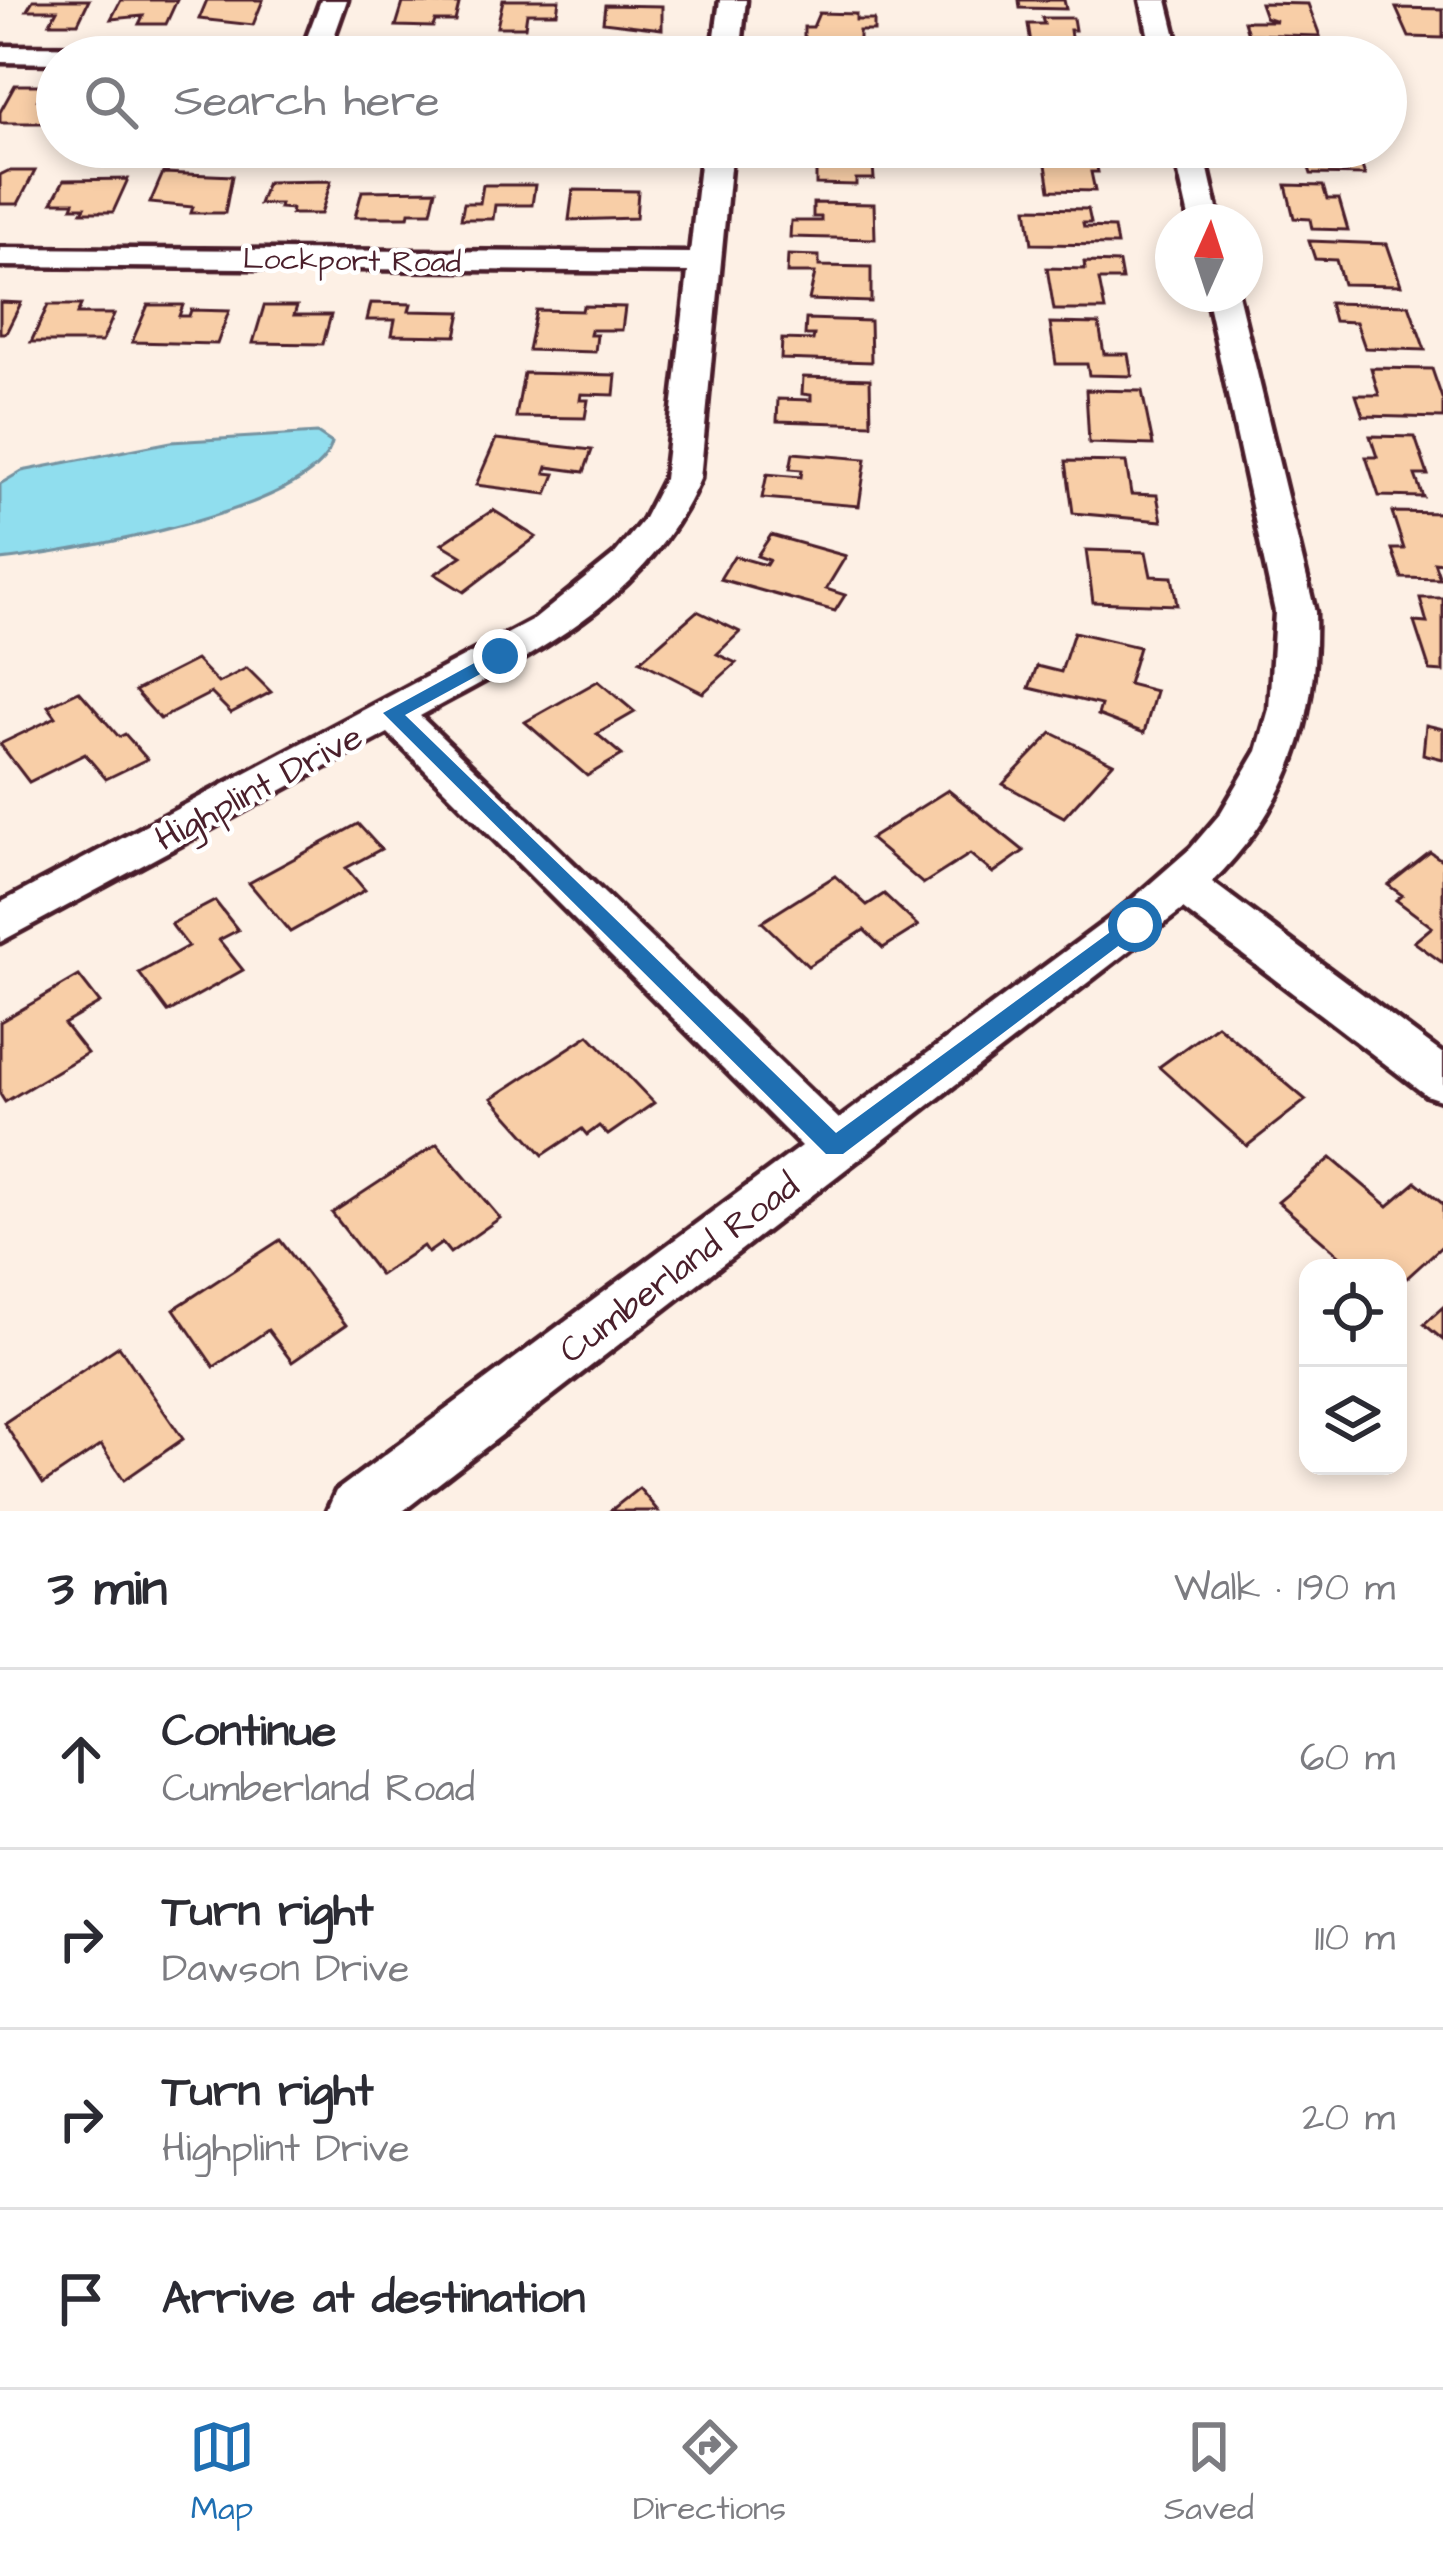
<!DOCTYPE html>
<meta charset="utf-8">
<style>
body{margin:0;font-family:"Architects Daughter",sans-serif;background:#f2f2f3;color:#2b2b33}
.controls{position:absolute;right:36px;bottom:36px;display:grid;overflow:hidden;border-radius:24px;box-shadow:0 6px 18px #0003}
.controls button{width:108px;height:108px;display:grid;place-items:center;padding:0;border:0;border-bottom:3px solid #e1e1e2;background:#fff;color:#2b2b33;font:60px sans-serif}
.compass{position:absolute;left:1155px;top:204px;width:108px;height:108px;border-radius:50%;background:#fff;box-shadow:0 6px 18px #0003;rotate:3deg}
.stop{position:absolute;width:36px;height:36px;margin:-27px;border:9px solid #1f6fb2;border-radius:50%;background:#fff}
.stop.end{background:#1f6fb2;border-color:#fff;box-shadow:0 3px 12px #0008}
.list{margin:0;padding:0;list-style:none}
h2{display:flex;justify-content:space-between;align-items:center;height:156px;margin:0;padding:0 48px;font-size:51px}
h2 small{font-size:39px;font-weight:400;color:#7c7c81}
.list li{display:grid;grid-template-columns:78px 1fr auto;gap:36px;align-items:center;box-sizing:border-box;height:180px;padding:0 48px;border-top:3px solid #e1e1e2}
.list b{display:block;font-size:45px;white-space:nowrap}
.list p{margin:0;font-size:39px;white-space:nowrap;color:#7c7c81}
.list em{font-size:39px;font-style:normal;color:#7c7c81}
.icon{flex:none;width:66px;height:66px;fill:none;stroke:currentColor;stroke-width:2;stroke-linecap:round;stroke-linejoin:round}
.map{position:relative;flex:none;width:1443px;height:1511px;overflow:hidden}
.search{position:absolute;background:#fff;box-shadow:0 6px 18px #0003;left:36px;right:36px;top:36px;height:132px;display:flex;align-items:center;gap:30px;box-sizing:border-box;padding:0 42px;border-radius:66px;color:#7c7c81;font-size:45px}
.sheet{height:876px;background:#fff}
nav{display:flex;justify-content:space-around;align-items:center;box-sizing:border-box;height:168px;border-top:3px solid #e1e1e2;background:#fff;font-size:33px;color:#7c7c81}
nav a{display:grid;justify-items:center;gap:6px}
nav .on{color:#1f6fb2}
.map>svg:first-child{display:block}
.water{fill:#90deee;stroke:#7492a0;stroke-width:3}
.building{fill:#f8cea7;stroke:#4a1f2b;stroke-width:3}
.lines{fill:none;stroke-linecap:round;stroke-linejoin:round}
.minor-casing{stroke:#4a1f2b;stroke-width:9}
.minor{fill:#fff;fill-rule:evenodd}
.route{fill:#1f6fb2}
.labels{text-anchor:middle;stroke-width:9;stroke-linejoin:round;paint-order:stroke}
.far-street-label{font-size:30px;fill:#4a1f2b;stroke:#fff}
.street-label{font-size:36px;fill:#4a1f2b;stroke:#fff}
</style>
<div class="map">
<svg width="1443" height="1511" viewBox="0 0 1443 1511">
<rect width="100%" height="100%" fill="#fdf0e5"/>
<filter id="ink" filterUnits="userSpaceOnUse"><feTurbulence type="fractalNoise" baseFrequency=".00833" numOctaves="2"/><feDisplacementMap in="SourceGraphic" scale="24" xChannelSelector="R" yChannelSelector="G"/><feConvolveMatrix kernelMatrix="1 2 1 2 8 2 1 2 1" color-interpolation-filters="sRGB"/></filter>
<g filter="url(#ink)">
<path class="water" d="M317,433L332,443C314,512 64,553 0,560V484L22,471L171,442Z"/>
<g class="building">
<polygon points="33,0 89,0 78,23 50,23 57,10 27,10"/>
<polygon points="121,0 177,0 166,24 139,24 143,16 111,19"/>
<polygon points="207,0 263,0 253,25 199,19"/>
<polygon points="503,0 559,0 557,13 527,13 525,27 497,27"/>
<polygon points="1019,0 1064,0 1066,9 1020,8"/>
<polygon points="403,3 459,4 455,21 435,21 433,27 396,26"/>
<polygon points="1260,3 1308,4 1320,36 1248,34 1244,21 1277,21 1265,17"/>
<polygon points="605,5 662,6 662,29 603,22"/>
<polygon points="1396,8 1443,9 1443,38 1409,37"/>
<polygon points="819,13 856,14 856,20 874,20 874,31 859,31 859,41 804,40 804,27 813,27"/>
<polygon points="1042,18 1073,18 1075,30 1070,30 1073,51 1032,50 1028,24 1044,24"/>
<polygon points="1253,45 1320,47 1323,57 1256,57"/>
<polygon points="15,85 45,85 38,99 57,95 57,123 0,123 0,112"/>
<polygon points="1283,147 1355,147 1365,175 1311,174 1304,153 1284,152"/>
<polygon points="799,151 858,151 859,165 873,165 874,179 856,179 856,185 816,184 816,166 799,166"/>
<polygon points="1045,158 1095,158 1098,172 1091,172 1095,191 1050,190"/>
<polygon points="8,171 35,171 18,204 0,204 0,175"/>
<polygon points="163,173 232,176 225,213 191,213 193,207 150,203"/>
<polygon points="128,179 113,212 82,212 85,207 72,207 74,202 52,202 64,180"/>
<polygon points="331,181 321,214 291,214 292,209 279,208 280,204 259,204 267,182"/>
<polygon points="483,185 535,185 532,205 495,205 493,219 461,219 464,203 480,203"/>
<polygon points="1286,185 1323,186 1327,199 1339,199 1348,230 1312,229 1310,219 1294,218"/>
<polygon points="436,190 431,212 409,212 408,217 355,217 362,191"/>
<polygon points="573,190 638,191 636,218 569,220"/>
<polygon points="813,203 874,204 875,239 790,237 791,221 821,221 821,217 813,217"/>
<polygon points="1027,208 1088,209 1091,223 1083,223 1084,227 1114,228 1117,245 1032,244"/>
<polygon points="1309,241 1387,244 1401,285 1343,284 1336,260 1315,259"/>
<polygon points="788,255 819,256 819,266 871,267 871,302 809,300 815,273 787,273"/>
<polygon points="1084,262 1119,263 1122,280 1099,280 1105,310 1054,310 1047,268 1085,269"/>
<polygon points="0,302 21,303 6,333 0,333"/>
<polygon points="371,303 411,304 409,311 461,312 456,336 392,335 395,320 367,320"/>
<polygon points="1329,303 1409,305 1425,350 1365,348 1356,322 1334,321"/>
<polygon points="48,305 81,305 77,314 114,314 102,342 31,342"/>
<polygon points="148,305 183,305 179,316 189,316 191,310 229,311 217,344 132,342"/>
<polygon points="264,306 297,306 294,315 331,315 323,344 253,343"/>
<polygon points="583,306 625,307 622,330 591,330 590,335 597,335 595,352 528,350 536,310 582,311"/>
<polygon points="806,319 870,321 871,362 781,359 782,339 813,340 814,335 805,335"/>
<polygon points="1050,323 1099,324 1104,354 1128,354 1132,376 1089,375 1087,364 1056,364"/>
<polygon points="1371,368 1432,369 1443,401 1443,418 1363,416 1356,395 1379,395"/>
<polygon points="524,373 616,375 614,395 581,394 580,400 588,400 585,418 516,417"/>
<polygon points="803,377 870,379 871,424 777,421 778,399 811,400 811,395 802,394"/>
<polygon points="1086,390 1142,391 1153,445 1089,443"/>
<polygon points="1370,436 1415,437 1428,475 1415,475 1423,497 1379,496 1366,457 1377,457"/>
<polygon points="496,439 592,450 584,472 547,467 545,473 555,474 547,494 476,485"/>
<polygon points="793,453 866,459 859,506 762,498 767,474 801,477 802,470 790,469"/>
<polygon points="1066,461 1126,462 1131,494 1157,495 1162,521 1073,513"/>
<polygon points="493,510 536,537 464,592 435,574 462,556 442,544"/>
<polygon points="1392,512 1443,513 1443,563 1434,562 1440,579 1402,578 1392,549 1404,549"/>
<polygon points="771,535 846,556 826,589 845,595 835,611 720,579 734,556 766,565 769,560 757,556"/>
<polygon points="1086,550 1146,552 1151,576 1172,577 1177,605 1093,602"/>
<polygon points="1420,598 1443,598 1443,672 1430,671 1414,622 1427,623"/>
<polygon points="697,611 740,632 717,654 736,663 703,693 640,661"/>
<polygon points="1074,632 1139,647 1128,684 1156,691 1144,733 1098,715 1101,705 1029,688 1037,666 1061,672"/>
<polygon points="196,660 218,683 247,668 271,692 231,713 211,693 160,719 135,691"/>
<polygon points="598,681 635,712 597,734 622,755 587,776 525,722"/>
<polygon points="79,691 119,737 125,734 147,759 106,779 85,754 29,782 0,744 56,717 48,706"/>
<polygon points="1426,725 1443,729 1443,759 1423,754"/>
<polygon points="1052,733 1113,763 1064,817 1003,784"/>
<polygon points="948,790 1024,851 993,873 970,854 923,884 870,839"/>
<polygon points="358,824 381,849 346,868 365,890 290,932 249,883"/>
<polygon points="1430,852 1443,861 1443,963 1414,942 1432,927 1396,900 1402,895 1388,885"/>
<polygon points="835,876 867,905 884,894 918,926 883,948 864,930 808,966 762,922"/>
<polygon points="215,901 238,930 219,940 243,970 168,1012 139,973 188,946 171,924"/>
<polygon points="79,976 100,1003 64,1024 87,1053 5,1102 0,1094 0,1022"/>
<polygon points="1217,1025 1306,1100 1247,1146 1159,1067"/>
<polygon points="589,1035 654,1103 608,1135 599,1126 587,1135 582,1129 543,1155 492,1098"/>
<polygon points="437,1144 500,1218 450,1253 442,1243 428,1253 423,1246 380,1275 332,1213"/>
<polygon points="1331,1158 1388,1206 1416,1182 1443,1204 1443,1245 1398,1286 1398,1268 1354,1268 1278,1202"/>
<polygon points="280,1240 346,1325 292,1362 268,1330 214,1367 174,1309"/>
<polygon points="1443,1307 1443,1340 1424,1324"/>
<polygon points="119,1346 183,1439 124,1480 101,1445 43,1484 4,1423"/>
<polygon points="639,1488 658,1511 610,1511"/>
</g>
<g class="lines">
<defs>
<g id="minor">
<polygon points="321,0 347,0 330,48 401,49 415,57 57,57 57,63 0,62 0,46 303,48"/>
<polygon points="720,0 746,0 740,57 712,57"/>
<polygon points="1141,0 1167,0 1181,57 1153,57"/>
<path d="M702,147H732L700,479C646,603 532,654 420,716L839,1119L1119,911L1191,848L1220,814L1257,751L1269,709L1275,612L1206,294H1238L1315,612C1318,720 1290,804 1212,882L1443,1054V1101L1426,1095L1183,909L403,1511H327L336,1491L801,1146L388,733L0,942V903L535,619L614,555L643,520L664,479L688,272L0,266V248L690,253Z"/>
<polygon points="1173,147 1203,147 1220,222 1190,222"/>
</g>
</defs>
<use href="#minor" class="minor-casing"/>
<use href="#minor" class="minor"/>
</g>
</g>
<polygon class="route" points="500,649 509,656 506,660 405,715 836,1133 1128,919 1135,916 1146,925 843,1154 826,1154 383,713"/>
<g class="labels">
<g class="far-street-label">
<text transform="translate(352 260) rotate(1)" y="10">Lockport Road</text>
</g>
<g class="street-label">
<text transform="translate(258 786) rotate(-28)" y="13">Highplint Drive</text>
<text transform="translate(678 1267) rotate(-37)" y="13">Cumberland Road</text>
</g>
</g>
</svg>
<div class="controls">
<button><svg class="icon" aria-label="locate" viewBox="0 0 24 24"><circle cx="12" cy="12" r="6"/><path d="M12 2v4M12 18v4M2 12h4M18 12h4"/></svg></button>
<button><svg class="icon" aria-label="layers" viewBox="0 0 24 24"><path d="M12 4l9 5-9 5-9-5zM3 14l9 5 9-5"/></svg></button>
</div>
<svg class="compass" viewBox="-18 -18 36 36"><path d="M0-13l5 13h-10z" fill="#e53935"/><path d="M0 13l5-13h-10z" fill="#7c7c81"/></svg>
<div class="stop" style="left:1135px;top:925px"></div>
<div class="stop end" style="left:500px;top:656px"></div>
<div class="search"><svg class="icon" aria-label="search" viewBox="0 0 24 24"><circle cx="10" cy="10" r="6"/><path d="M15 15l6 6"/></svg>Search here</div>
</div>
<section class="sheet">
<h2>3 min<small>Walk · 190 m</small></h2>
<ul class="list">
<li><svg class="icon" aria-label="ahead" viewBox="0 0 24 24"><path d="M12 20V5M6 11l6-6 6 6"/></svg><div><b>Continue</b><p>Cumberland Road</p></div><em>60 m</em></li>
<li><svg class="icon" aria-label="right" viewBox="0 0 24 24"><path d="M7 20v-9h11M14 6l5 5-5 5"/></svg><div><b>Turn right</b><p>Dawson Drive</p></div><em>110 m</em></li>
<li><svg class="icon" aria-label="right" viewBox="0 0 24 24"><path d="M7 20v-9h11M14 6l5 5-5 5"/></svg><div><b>Turn right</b><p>Highplint Drive</p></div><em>20 m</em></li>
<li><svg class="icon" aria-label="arrive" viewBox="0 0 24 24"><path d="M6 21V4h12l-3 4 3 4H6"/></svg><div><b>Arrive at destination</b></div></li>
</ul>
</section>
<nav>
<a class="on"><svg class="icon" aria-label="map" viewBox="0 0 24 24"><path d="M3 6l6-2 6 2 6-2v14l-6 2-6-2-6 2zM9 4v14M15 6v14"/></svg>Map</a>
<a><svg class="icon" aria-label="directions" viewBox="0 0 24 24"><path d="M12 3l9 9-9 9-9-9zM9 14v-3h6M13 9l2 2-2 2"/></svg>Directions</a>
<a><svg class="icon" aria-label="saved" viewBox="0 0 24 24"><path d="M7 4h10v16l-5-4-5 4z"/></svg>Saved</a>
</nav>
